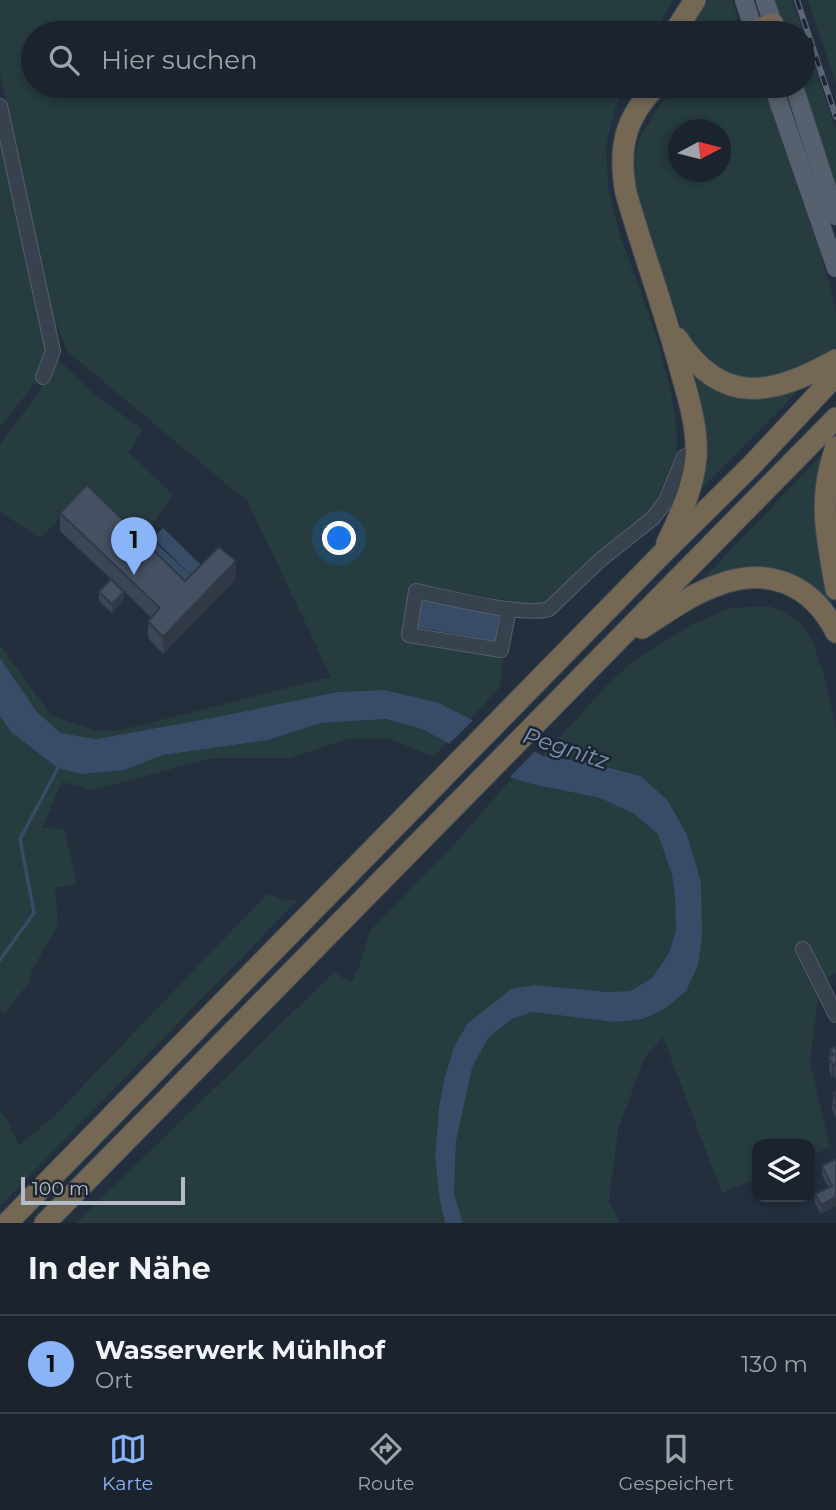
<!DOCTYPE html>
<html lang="de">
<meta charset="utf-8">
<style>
body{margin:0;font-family:Montserrat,sans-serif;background:#282f3a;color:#f1f3f6}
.controls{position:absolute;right:21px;bottom:21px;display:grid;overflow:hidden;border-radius:14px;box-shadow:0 4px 10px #0003}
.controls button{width:63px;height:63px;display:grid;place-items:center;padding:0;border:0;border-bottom:2px solid #39404a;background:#1b232e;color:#f1f3f6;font:35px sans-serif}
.compass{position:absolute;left:668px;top:119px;width:63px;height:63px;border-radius:50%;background:#1b232e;box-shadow:0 4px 10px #0003;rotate:83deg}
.scale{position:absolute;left:21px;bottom:18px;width:164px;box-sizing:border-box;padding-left:7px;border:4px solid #b4bcc9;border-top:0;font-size:19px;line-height:24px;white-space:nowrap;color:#b4bcc9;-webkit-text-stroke:5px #1d2633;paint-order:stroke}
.you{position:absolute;left:340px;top:539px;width:24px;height:24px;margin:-18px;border:5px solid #fff;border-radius:50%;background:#1a73e8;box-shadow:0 0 0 10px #1a73e833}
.badge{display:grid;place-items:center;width:46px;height:46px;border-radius:50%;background:#8ab4f8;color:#111;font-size:23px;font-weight:700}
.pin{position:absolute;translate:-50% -58px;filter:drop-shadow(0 2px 4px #0008)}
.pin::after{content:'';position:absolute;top:37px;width:24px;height:21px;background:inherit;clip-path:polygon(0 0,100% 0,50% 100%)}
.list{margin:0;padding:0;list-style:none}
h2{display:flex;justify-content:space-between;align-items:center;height:91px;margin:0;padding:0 28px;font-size:30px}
h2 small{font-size:23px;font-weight:400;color:#a0a4aa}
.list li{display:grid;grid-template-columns:46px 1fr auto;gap:21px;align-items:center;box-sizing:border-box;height:98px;padding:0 28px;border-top:2px solid #39404a}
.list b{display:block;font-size:26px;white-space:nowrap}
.list p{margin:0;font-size:23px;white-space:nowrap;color:#a0a4aa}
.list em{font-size:23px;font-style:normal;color:#a0a4aa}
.icon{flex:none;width:38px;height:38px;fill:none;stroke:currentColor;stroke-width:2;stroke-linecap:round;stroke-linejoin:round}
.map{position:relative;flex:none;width:836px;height:1223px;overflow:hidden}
.search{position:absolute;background:#1b232e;box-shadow:0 4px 10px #0003;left:21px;right:21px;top:21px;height:77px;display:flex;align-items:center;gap:18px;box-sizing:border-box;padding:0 24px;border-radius:38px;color:#a0a4aa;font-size:26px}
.sheet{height:189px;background:#1b232e}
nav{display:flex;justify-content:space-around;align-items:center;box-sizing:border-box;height:98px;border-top:2px solid #39404a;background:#1b232e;font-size:19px;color:#a0a4aa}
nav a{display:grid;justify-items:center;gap:4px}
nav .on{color:#8ab4f8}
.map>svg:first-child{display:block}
.green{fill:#263c3f;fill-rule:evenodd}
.water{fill:#394c67}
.pier{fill:#242f3e}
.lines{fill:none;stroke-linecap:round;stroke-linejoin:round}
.stream{stroke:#394c67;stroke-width:3.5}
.minor-casing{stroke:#565f6c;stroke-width:16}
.major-casing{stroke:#414a57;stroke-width:19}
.highway-casing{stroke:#434c59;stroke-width:23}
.minor{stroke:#38414e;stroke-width:14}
.major{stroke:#56606e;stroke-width:18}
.highway{stroke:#746855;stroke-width:21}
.rail-casing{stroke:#5a6575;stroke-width:6}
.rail{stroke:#1d2633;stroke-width:3.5;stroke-dasharray:10;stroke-linecap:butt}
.wall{fill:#3b4654}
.shaded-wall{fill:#303945}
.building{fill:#455162;stroke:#303945;stroke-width:2}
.labels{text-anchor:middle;stroke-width:5;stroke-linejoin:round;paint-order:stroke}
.water-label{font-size:23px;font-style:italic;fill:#7c92b1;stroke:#1d2633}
</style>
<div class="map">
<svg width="836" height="1223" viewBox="0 0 836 1223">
<rect width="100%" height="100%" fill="#242f3e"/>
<g class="green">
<polygon points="0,0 673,0 655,33 33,33 33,86 627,86 615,108 606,146 608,188 620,235 656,335 671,392 677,431 676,476 663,500 547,604 539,606 411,584 402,639 504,655 500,687 470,719 439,703 385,690 337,692 217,717 96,739 61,733 37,712 0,658 0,645 52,716 96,731 121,730 331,677 248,502 67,351 47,301 26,189 0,74"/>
<polygon points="704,0 732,0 738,19 709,33 685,33"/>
<polygon points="772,0 792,0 836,130 836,189 803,86 803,33 785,33"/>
<polygon points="808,0 836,0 836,83"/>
<path d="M680,86H763L770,103L822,258L836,309V346L793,373L751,382L712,368L687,339L673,307L650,238L637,193L635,178L636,148L642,133L663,101ZM678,130H720V172H678Z"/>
<polygon points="0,125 49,345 40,377 0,427"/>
<polygon points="58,359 96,396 143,430 128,452 173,495 138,543 86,492 40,538 0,512 0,444 41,390"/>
<polygon points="686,364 700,377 800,389 701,490 698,489"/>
<path d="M823,454C820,465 817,476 816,486C811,528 825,571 834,611L804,583L697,585Z"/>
<polygon points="768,606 785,612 799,621 813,642 823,673 836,726 836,973 820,982 810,1063 830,1147 810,1156 810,1144 757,1144 757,1178 722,1193 663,1037 645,1057 618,1129 609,1201 620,1223 463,1223 454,1193 456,1142 472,1068 488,1038 512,1019 532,1012 615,1022 702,936 641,775 591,763 543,756 608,684 635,660 691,625 709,617 731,608"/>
<polygon points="0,716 11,732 124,770 163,755 268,740 321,723 386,719 422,729 447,742 434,757 387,738 348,739 289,758 213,758 92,790 62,782 42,828 64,829 77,884 55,888 58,925 31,972 30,981 5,1013 0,1012"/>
<polygon points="512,778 532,784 600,798 634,814 658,834 672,875 675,898 676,930 669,953 652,978 630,991 609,992 535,985 467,1024 454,1047 444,1080 439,1108 435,1157 440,1200 445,1223 76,1223 334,972 351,983 358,969 370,931 453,846"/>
<polygon points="267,894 285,900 297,901 0,1206 0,1112 6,1117 19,1146 58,1112"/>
</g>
<g class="water">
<polygon points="163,528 201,565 191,575 153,538"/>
<polygon points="152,540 192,576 183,586 143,550"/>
<polygon points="420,598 500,612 495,641 415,627"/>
<polygon points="0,658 37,712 61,733 96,739 217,717 337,692 385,690 439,703 543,756 591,763 641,776 668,801 687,835 701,882 702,936 698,966 686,991 663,1010 642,1019 615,1022 532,1012 512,1019 488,1038 472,1068 456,1142 454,1193 463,1223 445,1223 440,1201 435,1158 439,1108 444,1080 454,1047 467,1024 511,989 535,985 608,992 630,991 652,978 669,953 676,930 675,898 672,875 658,834 634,814 600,798 532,784 512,778 422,729 386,719 321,723 268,740 163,755 124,770 82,774 58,768 11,732 0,716"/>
</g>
<polygon class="pier" points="475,718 537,749 508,779 447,746"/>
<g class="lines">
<polyline class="stream" points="0,960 34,913 20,839 60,764"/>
<defs>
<g id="minor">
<polyline points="0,106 53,351 43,377"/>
<path d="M509,609L501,650L409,635L416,591C445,597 523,617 549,609L599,561L653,518L666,501L684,457L697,450"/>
<polyline points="803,949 836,1015"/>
</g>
<g id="major">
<polyline points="744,0 755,33"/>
<polyline points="765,0 776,33"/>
<polyline points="773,86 836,268"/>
<polyline points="794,86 836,216"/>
</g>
<g id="highway">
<polyline points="674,33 695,0"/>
<polyline points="749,33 773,24"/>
<path d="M656,86C624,119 618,149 626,193C643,252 664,309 680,368C688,397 698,427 696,457C694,486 680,517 667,543"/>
<path d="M677,338C722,408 773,395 836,360"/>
<path d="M836,447C817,500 827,536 836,589"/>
<path d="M642,628C666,613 691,594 718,585C767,566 812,584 836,632"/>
<polyline points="7,1223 659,557 751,466 836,375"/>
<polyline points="45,1223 836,418"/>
</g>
</defs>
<use href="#minor" class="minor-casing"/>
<use href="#major" class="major-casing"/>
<use href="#highway" class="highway-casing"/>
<use href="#minor" class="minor"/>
<use href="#major" class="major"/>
<use href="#highway" class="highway"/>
<defs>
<polyline id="rail" points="797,0 836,117"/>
</defs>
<use href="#rail" class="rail-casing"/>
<use href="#rail" class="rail"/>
</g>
<g class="wall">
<polygon points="60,513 185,581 236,579 163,654 148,638 148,621 151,617 60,531"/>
<polygon points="99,592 124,600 112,613 99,601"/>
<polygon points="836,1047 836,1080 835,1076 832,1077 829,1070 830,1049"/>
<polygon points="836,1091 836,1119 832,1109 833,1093"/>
<polygon points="836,1159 836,1206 821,1214 815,1203 815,1194 829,1188 822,1175 822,1166"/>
</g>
<g class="shaded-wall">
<polygon points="236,561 236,579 163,654 163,637"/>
<polygon points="124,592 124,600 112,613 112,604"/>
<polygon points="835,1063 835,1076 832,1077 832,1064"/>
<polygon points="836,1197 836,1206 821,1214 821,1205"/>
</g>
<g class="building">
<polygon points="87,485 185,581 219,547 236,561 163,637 148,621 160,608 60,513"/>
<polygon points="111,579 124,592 112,604 99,592"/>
<polygon points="836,1047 836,1067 835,1063 832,1064 829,1057 833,1055 830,1049"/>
<polygon points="836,1091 836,1110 832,1100 835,1099 833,1093"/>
<polygon points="836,1159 836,1197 821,1205 815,1194 832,1186 822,1166"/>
</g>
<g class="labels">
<g class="water-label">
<text transform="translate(566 748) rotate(18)" y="8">Pegnitz</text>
</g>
</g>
</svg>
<div class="controls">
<button><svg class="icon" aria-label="layers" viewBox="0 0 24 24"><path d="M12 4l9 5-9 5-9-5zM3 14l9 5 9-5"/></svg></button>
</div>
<svg class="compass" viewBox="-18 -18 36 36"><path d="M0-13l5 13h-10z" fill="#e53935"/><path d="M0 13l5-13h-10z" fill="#a0a4aa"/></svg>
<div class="scale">100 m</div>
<div class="you"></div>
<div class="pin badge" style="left:134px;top:575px">1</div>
<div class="search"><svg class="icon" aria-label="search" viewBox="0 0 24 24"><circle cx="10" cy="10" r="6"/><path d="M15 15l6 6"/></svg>Hier suchen</div>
</div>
<section class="sheet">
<h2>In der Nähe<small></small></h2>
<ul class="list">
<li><span class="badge">1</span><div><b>Wasserwerk Mühlhof</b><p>Ort</p></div><em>130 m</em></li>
</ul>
</section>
<nav>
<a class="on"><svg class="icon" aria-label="map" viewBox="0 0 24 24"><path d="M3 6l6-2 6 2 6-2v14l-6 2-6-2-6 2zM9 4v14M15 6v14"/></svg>Karte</a>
<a><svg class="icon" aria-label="directions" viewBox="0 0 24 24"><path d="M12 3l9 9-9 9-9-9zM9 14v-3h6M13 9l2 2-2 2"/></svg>Route</a>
<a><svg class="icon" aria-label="saved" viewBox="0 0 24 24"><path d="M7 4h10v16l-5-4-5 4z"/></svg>Gespeichert</a>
</nav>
